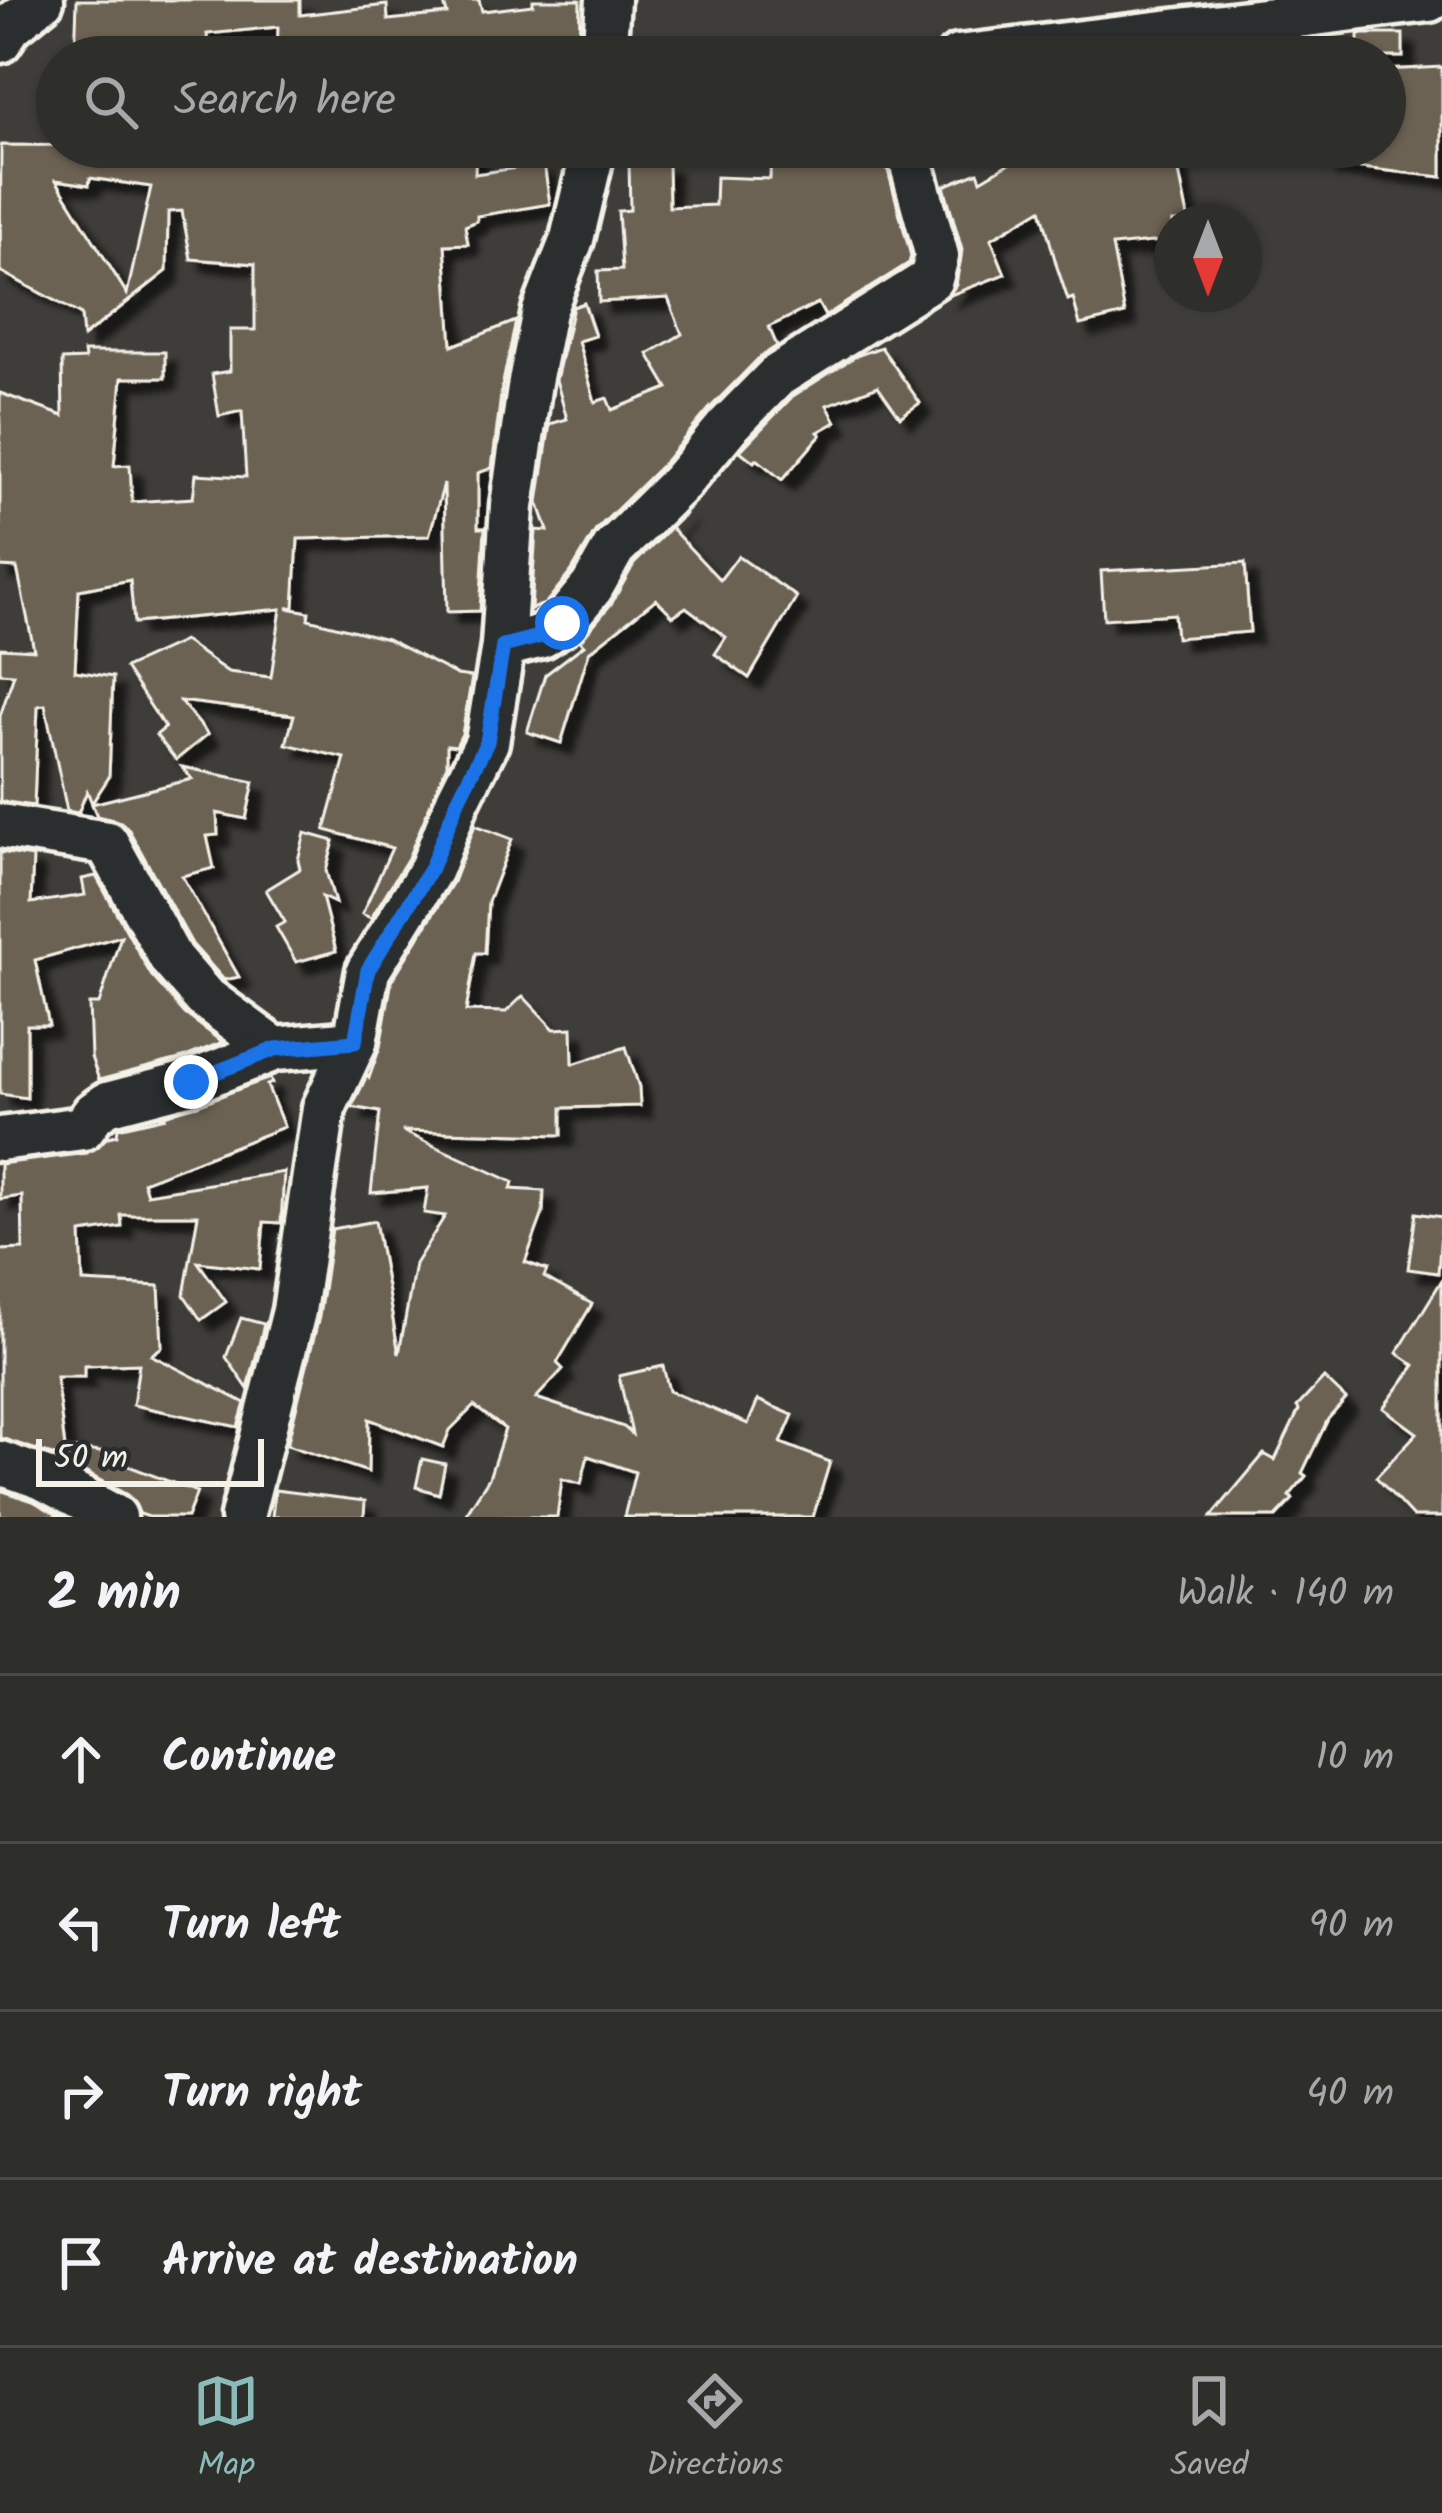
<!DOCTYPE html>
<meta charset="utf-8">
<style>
body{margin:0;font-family:Kalam,sans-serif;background:#3a3a37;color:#f1f3f6}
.compass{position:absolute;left:1154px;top:204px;width:108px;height:108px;border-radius:50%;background:#2e2e2b;box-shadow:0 3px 9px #0004;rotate:180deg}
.scale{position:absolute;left:36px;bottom:30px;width:228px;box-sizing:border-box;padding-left:12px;border:6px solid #f4f1e8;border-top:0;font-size:33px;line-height:42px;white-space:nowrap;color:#f4f1e8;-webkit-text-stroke:9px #2a2d2e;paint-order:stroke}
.stop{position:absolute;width:36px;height:36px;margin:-27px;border:9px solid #1a73e8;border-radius:50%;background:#fff}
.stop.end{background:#1a73e8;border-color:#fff;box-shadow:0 3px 12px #0008}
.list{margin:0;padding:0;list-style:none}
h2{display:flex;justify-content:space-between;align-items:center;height:156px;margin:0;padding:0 48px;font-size:51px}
h2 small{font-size:39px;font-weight:400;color:#a7a8a9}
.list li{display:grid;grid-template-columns:78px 1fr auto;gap:36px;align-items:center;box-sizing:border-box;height:168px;padding:0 48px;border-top:3px solid #494a47}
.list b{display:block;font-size:45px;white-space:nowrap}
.list em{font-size:39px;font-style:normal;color:#a7a8a9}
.icon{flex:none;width:66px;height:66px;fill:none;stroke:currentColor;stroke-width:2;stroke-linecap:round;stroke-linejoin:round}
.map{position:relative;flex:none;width:1442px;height:1517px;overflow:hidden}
.search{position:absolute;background:#2e2e2b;box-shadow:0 3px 9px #0004;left:36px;right:36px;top:36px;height:132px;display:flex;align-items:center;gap:30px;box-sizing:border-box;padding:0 42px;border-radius:66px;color:#a7a8a9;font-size:45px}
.sheet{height:828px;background:#2e2e2b}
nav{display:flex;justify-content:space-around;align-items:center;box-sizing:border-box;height:168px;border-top:3px solid #494a47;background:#2e2e2b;font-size:33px;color:#a7a8a9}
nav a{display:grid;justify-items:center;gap:6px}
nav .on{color:#8bbbb9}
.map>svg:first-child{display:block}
.building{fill:#6c6253;stroke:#f4f1e8;stroke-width:3;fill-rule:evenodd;filter:url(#shadow)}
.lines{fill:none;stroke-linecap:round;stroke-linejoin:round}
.minor-casing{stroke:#f4f1e8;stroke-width:51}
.minor{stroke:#2a2d2e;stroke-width:42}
.route{stroke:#1a73e8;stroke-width:15}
</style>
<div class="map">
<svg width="1442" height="1517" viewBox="0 0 1442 1517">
<defs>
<filter id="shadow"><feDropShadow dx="11" dy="11" stdDeviation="3" flood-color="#0009"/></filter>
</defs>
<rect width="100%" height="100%" fill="#3e3d39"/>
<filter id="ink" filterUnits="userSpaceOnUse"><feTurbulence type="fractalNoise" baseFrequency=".00833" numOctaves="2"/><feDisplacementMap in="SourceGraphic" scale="24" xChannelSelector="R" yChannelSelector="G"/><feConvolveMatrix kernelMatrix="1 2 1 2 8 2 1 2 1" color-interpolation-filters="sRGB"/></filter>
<g filter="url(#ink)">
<g class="building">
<polygon points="77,0 300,0 300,15 387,5 388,20 447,14 443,0 479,0 482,11 533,5 533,0 580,0 579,55 514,52 512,47 447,57 277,57 278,27 207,34 209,55 75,57"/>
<rect x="1358" y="34" width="45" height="23"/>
<polygon points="1442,67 1442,177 1326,164 1326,147 1385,147 1385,70"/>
<path d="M1,145L279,147L286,160L314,147L443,151V147H476L475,174L544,164L550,204L477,216V221L465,226L468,244L445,245L452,346L516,321L502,387L492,468L478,473V528H485L480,611L447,612L444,484L429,536L298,539L294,607L287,608L309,612L308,619L387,639L457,675L472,677L462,734L456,746L447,745V765L408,858L371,918L362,914L392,848L325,830L345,758L286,744L294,715L180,701L208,734L176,760L156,735L165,728L125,668L184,641L228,672L271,677L281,609L134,623L130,580L79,590L75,671L113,677L109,777L92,803L87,791L78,813L67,811L45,705L38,706L34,806L0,801V716L14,674L0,673V648L34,650L17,568L0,567V393L63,416L62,360L85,359L84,352H165V378H122L114,466L130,465L132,502L193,498L196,474L246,477L242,411L219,416L212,374L230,371V330H255V264L191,259L182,211L168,212L167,271L83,337L81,315L0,271ZM90,178L151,187L127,294L56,180L89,185Z"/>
<polygon points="771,147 826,147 829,162 882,148 911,256 909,263 825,316 818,303 769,327 777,346 759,358 709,409 662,465 596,530 571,572 545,604 531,609 536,530 548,531 538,502 550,424 567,419 556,380 573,307 584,303 595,336 578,341 595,402 607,398 612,410 668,388 648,354 682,334 668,298 599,302 598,271 622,270 618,211 630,210 629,163 668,163 669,207 715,205 716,177 770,179"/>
<polygon points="1037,147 1174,147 1189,222 1172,222 1172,240 1112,246 1125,314 1080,325 1073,298 1068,300 1057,267 1041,209 991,239 1005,274 948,296 956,285 962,250 944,186 978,172 981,180"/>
<polygon points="881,347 920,403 900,417 878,386 827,405 836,422 818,432 821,435 782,480 757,459 754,462 740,451 793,396 856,356"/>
<polygon points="686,513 671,528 720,580 738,556 797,597 749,678 715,654 726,637 686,607 673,616 656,599 589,652 561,743 527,732 545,675 584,645 580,641 612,603 634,564"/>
<polygon points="1245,563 1250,632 1176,638 1174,614 1104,619 1101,571"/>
<polygon points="182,767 254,782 246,819 217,813 218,835 207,836 214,868 182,876 239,977 224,980 192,944 129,830 121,822 97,816 92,804 192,779"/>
<polygon points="475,825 512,839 488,902 485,953 476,953 466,1011 506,1012 523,996 554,1029 572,1028 573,1064 626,1047 639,1087 640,1106 562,1108 562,1135 402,1131 513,1182 511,1189 544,1191 543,1213 525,1262 547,1270 544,1277 592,1304 557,1363 563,1369 536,1398 624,1427 632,1434 619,1376 663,1366 669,1391 748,1424 758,1400 793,1415 781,1443 830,1462 813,1517 624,1517 635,1472 588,1456 581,1484 562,1479 557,1517 464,1517 489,1478 505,1429 474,1406 450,1430 443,1447 369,1419 368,1472 287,1445 319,1317 332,1229 375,1221 399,1354 415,1264 445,1216 424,1213 428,1188 371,1193 380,1112 352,1107 367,1075 369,1078 380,1047 392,980 453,882"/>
<polygon points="305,833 334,841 326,871 335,903 322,897 336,951 296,962 276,927 285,922 266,890 300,869 298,860"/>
<polygon points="0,852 33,857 31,903 85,895 82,879 96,876 151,975 185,1014 223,1042 183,1058 99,1080 91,1057 89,1004 99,1004 121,936 35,960 49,1025 27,1025 27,1098 0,1094"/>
<polygon points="270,1078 272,1083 267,1085 284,1127 143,1182 147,1194 284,1172 281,1223 264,1222 260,1269 198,1262 226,1302 201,1320 184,1295 198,1215 121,1215 122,1227 81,1233 83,1282 159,1286 162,1347 151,1355 245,1403 238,1427 133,1405 139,1364 84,1366 84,1377 56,1377 65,1448 110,1453 110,1459 197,1492 187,1517 149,1517 140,1514 127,1495 55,1456 0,1438 0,1250 23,1249 22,1196 0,1199 0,1164 87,1153 108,1137 117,1135 118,1128 166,1117 162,1116"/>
<polygon points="1416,1213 1442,1217 1438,1273 1408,1269"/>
<polygon points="1442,1280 1442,1517 1413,1517 1376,1477 1417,1433 1383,1408 1415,1365 1397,1353"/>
<polygon points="241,1318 264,1324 248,1389 226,1357"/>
<polygon points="1324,1378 1346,1399 1328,1419 1302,1473 1306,1476 1289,1496 1293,1499 1276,1517 1211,1517 1264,1454 1275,1460 1299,1410 1297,1407"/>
<polygon points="422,1459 445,1464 439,1494 416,1487"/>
<polygon points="0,1490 33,1501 61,1517 0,1517"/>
<polygon points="275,1490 365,1501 364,1517 272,1517"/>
</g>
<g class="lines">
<defs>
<g id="minor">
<polyline points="0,41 10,26 42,0"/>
<polyline points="604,57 608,0"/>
<polyline points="958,57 1429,0"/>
<polyline points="503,646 542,636 562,623 592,587 614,548 681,482 727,427 777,376 931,279 937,256 907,147"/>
<polyline points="0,826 107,843 171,959 204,997 275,1049"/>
<polyline points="0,1139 83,1128 94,1113 107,1104 191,1082 275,1049 355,1042"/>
<polyline points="0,1463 43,1478 115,1517"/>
<polyline points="242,1517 294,1311 324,1108 355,1042 368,971 431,869 458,800 487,742 503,646 512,506 530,382 544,311 572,239 594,147"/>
</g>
</defs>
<use href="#minor" class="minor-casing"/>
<use href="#minor" class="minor"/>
</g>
</g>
<g class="lines" filter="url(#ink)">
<polyline class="route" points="191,1082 275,1049 355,1042 368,970 431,868 458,800 487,742 503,646 542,636 562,623"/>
</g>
</svg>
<svg class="compass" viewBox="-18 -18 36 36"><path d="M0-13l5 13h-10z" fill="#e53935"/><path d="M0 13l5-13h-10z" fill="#a7a8a9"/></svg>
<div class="scale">50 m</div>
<div class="stop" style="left:562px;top:623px"></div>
<div class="stop end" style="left:191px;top:1082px"></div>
<div class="search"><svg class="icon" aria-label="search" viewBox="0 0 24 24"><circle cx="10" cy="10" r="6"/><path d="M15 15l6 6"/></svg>Search here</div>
</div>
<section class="sheet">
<h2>2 min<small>Walk · 140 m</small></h2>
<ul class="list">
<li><svg class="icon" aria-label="ahead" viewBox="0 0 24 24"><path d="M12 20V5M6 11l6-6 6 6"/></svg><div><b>Continue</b></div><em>10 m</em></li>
<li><svg class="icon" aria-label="left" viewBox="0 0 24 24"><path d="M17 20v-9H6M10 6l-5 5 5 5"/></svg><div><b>Turn left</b></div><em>90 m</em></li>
<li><svg class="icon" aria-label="right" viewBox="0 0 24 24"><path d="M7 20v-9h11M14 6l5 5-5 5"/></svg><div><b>Turn right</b></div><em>40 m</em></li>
<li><svg class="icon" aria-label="arrive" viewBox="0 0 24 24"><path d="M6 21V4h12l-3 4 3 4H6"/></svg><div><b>Arrive at destination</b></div></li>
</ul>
</section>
<nav>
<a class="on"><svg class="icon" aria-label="map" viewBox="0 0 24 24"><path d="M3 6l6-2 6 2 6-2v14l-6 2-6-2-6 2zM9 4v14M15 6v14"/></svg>Map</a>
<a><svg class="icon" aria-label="directions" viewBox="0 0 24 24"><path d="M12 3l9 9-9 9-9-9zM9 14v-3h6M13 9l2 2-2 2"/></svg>Directions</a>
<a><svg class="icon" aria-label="saved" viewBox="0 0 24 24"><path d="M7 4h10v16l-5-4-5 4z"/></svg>Saved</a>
</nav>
